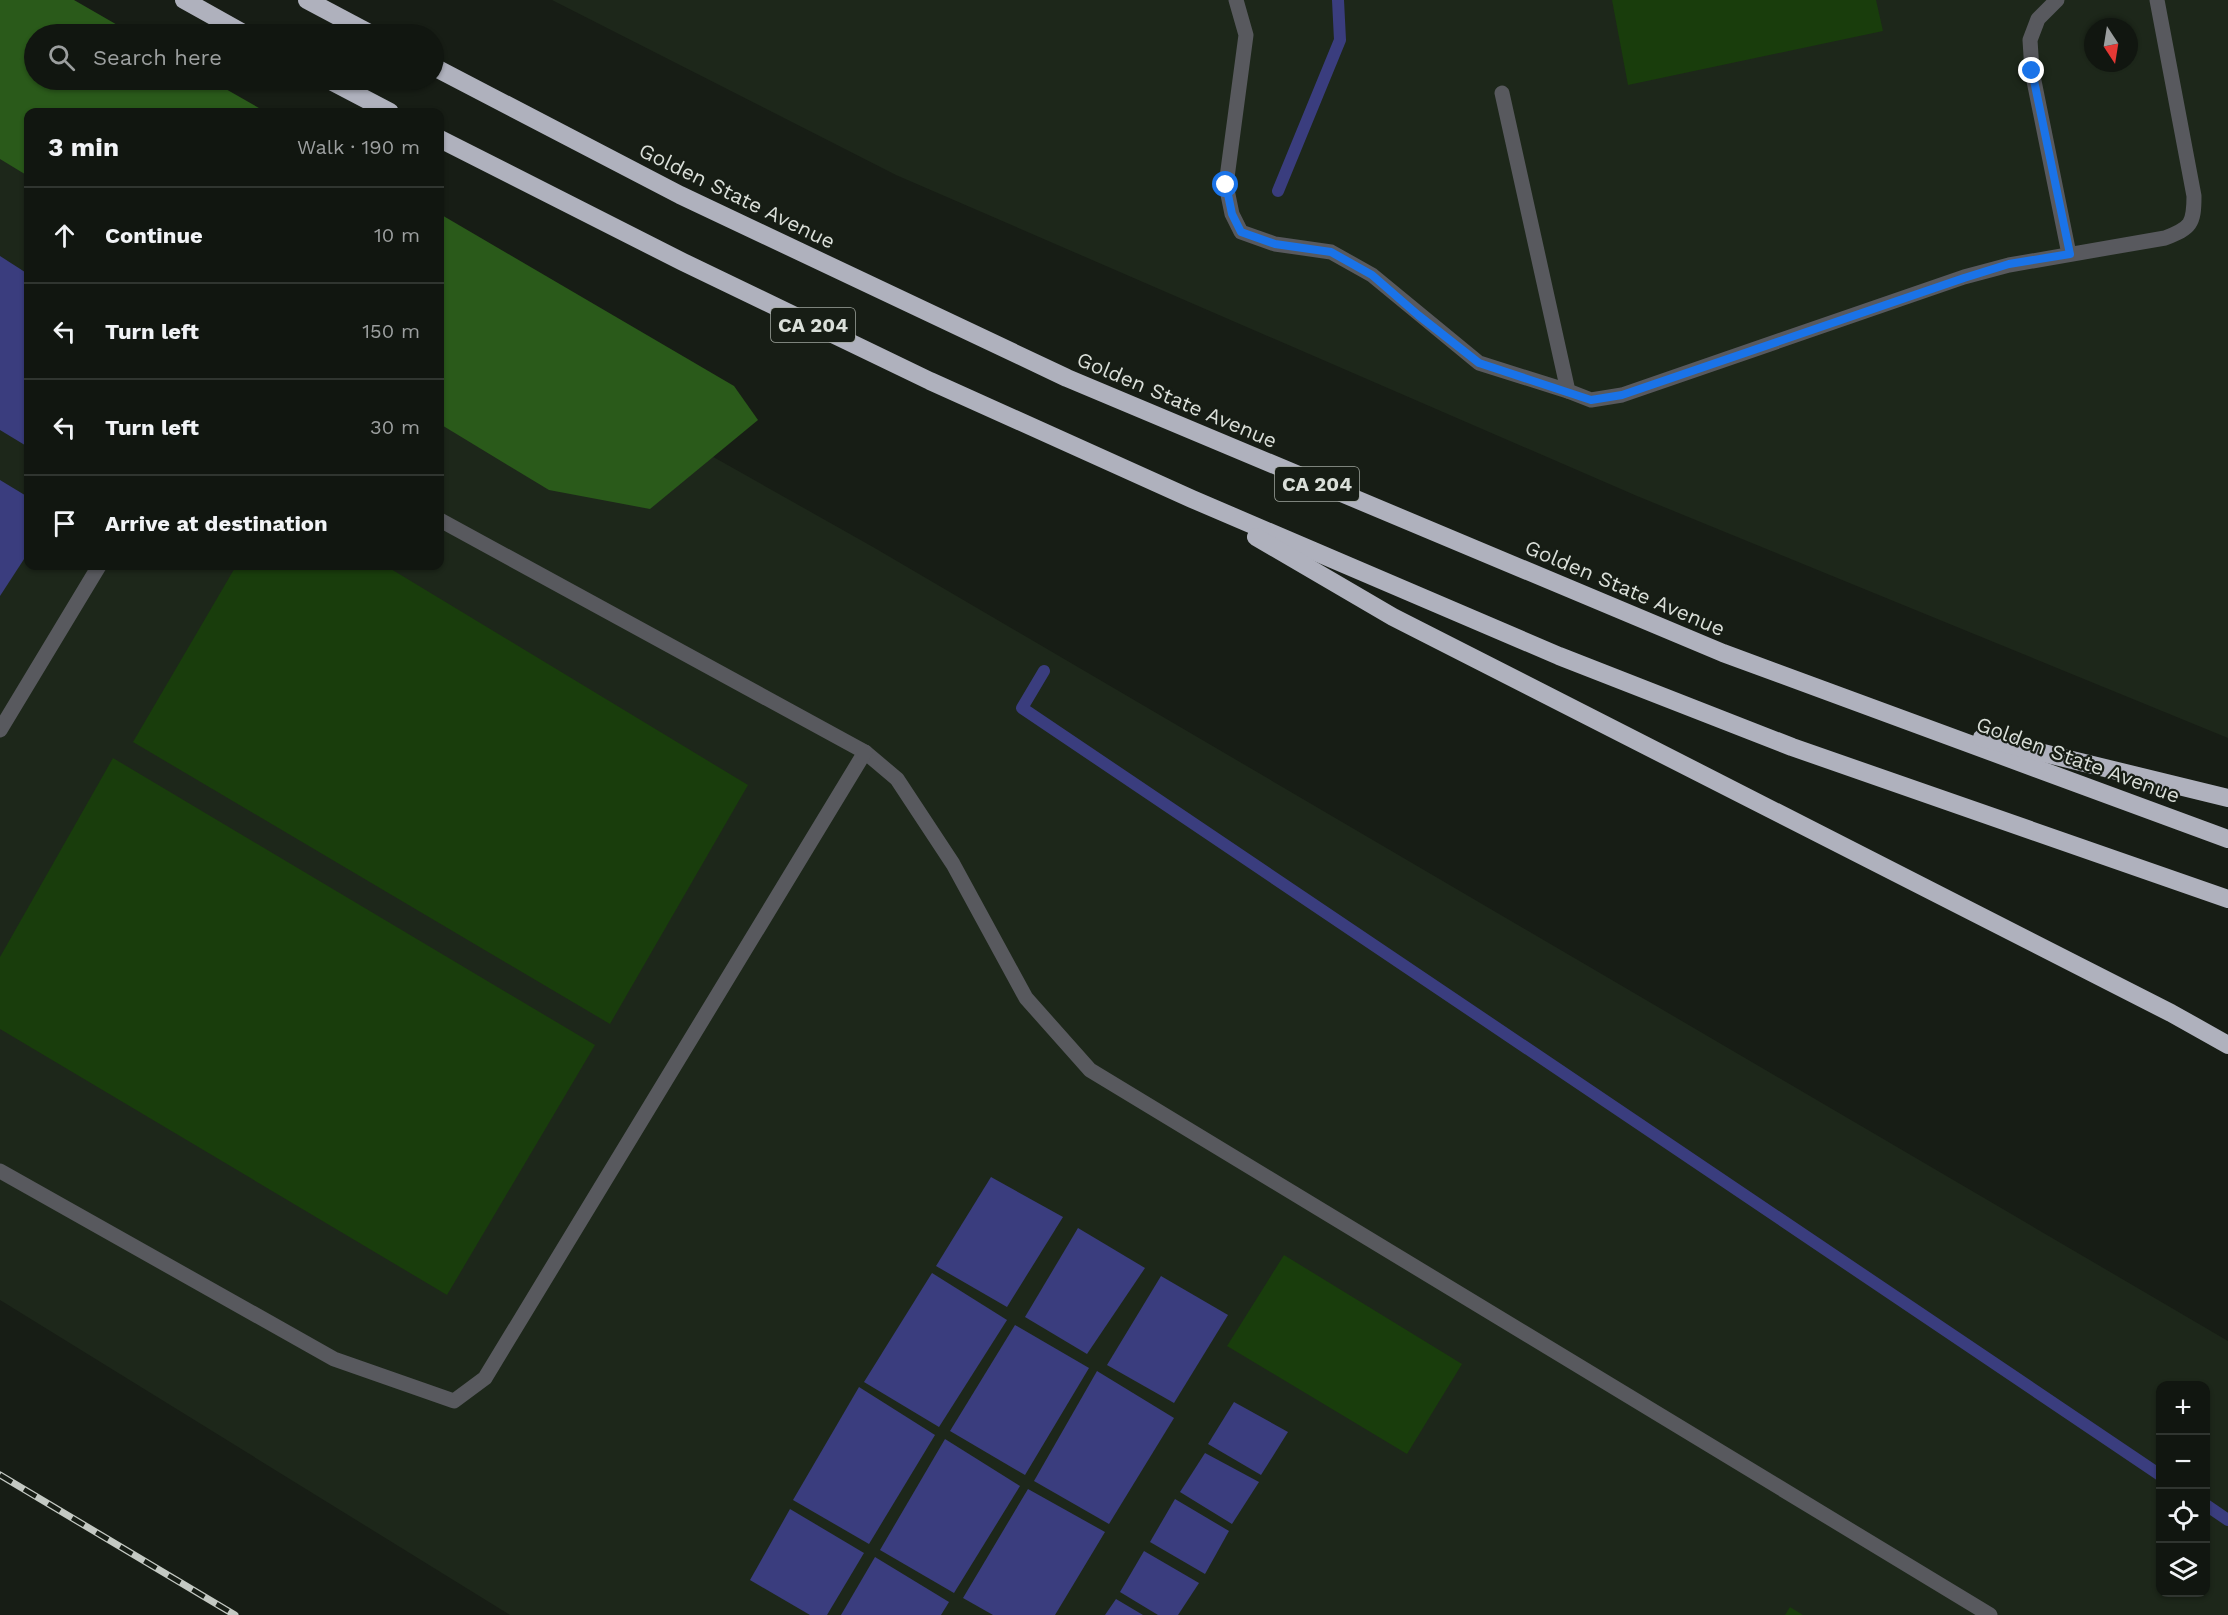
<!DOCTYPE html>
<meta charset="utf-8">
<style>
body{margin:0;font-family:"Work Sans",sans-serif;background:#1e231e;color:#f1f3f6}
.controls{position:absolute;right:18px;bottom:18px;display:grid;overflow:hidden;border-radius:12px;box-shadow:0 2px 4px #0004}
.controls button{width:54px;height:54px;display:grid;place-items:center;padding:0;border:0;border-bottom:2px solid #303530;background:#111610;color:#f1f3f6;font:30px sans-serif}
.compass{position:absolute;left:2084px;top:18px;width:54px;height:54px;border-radius:50%;background:#111610;box-shadow:0 2px 4px #0004;rotate:168deg}
.stop{position:absolute;width:18px;height:18px;margin:-14px;border:4px solid #1a73e8;border-radius:50%;background:#fff}
.stop.end{background:#1a73e8;border-color:#fff;box-shadow:0 2px 6px #0008}
.list{margin:0;padding:0;list-style:none}
h2{display:flex;justify-content:space-between;align-items:center;height:78px;margin:0;padding:0 24px;font-size:26px}
h2 small{font-size:20px;font-weight:400;color:#9c9f9f}
.list li{display:grid;grid-template-columns:39px 1fr auto;gap:18px;align-items:center;box-sizing:border-box;height:96px;padding:0 24px;border-top:2px solid #303530}
.list b{display:block;font-size:22px;white-space:nowrap}
.list em{font-size:20px;font-style:normal;color:#9c9f9f}
.icon{flex:none;width:33px;height:33px;fill:none;stroke:currentColor;stroke-width:2;stroke-linecap:round;stroke-linejoin:round}
.map{position:relative;flex:none;width:2228px;height:1615px;overflow:hidden}
.search{position:absolute;background:#111610;box-shadow:0 2px 4px #0004;left:24px;top:24px;width:420px;height:66px;display:flex;align-items:center;gap:15px;box-sizing:border-box;padding:0 21px;border-radius:33px;color:#9c9f9f;font-size:22px}
.panel{position:absolute;background:#111610;box-shadow:0 2px 4px #0004;left:24px;top:108px;width:420px;height:462px;border-radius:12px}
.map>svg:first-child{display:block}
.built{fill:#1d271a;fill-rule:evenodd}
.forest{fill:#2a5a1a}
.water{fill:#3a3d7e}
.lines{fill:none;stroke-linecap:round;stroke-linejoin:round}
.stream{stroke:#3a3d7e;stroke-width:12}
.building{fill:#193d0c}
.lane{stroke:#58595e;stroke-width:15}
.highway{stroke:#afb1bd;stroke-width:18}
.rail-casing{stroke:#c4c9c3;stroke-width:7}
.rail{stroke:#171d15;stroke-width:4.5;stroke-dasharray:14;stroke-linecap:butt}
.route{stroke:#1a73e8;stroke-width:8}
.labels{text-anchor:middle;stroke-width:4.5;stroke-linejoin:round;paint-order:stroke}
.shield{fill:#171d15;stroke:#a0a59e;stroke-width:1.5}
.shield-label{font-size:20px;font-weight:bold;fill:#dadfd9}
.street-label{font-size:21px;fill:#dadfd9;stroke:#171d15}
</style>
<div class="map">
<svg width="2228" height="1615" viewBox="0 0 2228 1615">
<rect width="100%" height="100%" fill="#171d15"/>
<g class="built">
<path d="M552,0H2228V738L1637,496L896,175ZM2093,27H2129V63H2093Z"/>
<path d="M0,56L34,80L28,112V566H440V303L873,547L2228,1341V1615H510L0,1300ZM2160,1386H2206V1592H2160Z"/>
</g>
<g class="forest">
<polygon points="0,0 74,0 133,34 34,34 34,80 210,80 266,112 28,112 28,176 0,159"/>
<polygon points="440,214 734,386 758,420 650,509 549,490 440,424"/>
</g>
<g class="water">
<polygon points="0,256 28,274 28,447 0,430"/>
<polygon points="0,480 28,497 28,553 0,596"/>
<polygon points="991,1177 1063,1217 1007,1307 936,1266"/>
<polygon points="1078,1228 1145,1268 1087,1354 1025,1317"/>
<polygon points="932,1273 1007,1320 939,1427 864,1382"/>
<polygon points="1161,1276 1228,1315 1174,1403 1107,1365"/>
<polygon points="1015,1325 1089,1368 1025,1475 950,1431"/>
<polygon points="1097,1371 1174,1418 1109,1524 1034,1481"/>
<polygon points="859,1387 935,1435 869,1544 793,1500"/>
<polygon points="1234,1402 1288,1432 1261,1475 1208,1444"/>
<polygon points="945,1439 1020,1486 954,1593 880,1550"/>
<polygon points="1205,1453 1259,1482 1232,1524 1180,1492"/>
<polygon points="1028,1489 1105,1532 1055,1615 993,1615 963,1598"/>
<polygon points="1175,1499 1229,1531 1205,1574 1150,1542"/>
<polygon points="790,1509 864,1553 827,1615 810,1615 750,1580"/>
<polygon points="1144,1551 1199,1583 1178,1615 1158,1615 1120,1592"/>
<polygon points="875,1557 949,1602 941,1615 841,1615"/>
<polygon points="1116,1599 1143,1615 1105,1615"/>
</g>
<g class="lines">
<g class="stream">
<polyline points="1278,191 1340,40 1338,0"/>
<polyline points="1044,671 1022,708 2160,1475"/>
<polyline points="2206,1505 2228,1520"/>
</g>
</g>
<g class="building">
<polygon points="1612,0 1876,0 1883,31 1628,85"/>
<polygon points="236,566 386,566 748,785 610,1024 133,742"/>
<polygon points="113,758 595,1045 447,1295 0,1029 0,957"/>
<polygon points="1284,1255 1462,1364 1407,1454 1227,1346"/>
<polygon points="1790,1607 1803,1615 1785,1615"/>
</g>
<g class="lines">
<g class="lane">
<polyline points="1236,0 1246,35 1226,185 1232,214 1241,232 1275,244 1331,252 1372,275 1479,363 1568,391"/>
<polyline points="2057,0 2038,19 2030,40 2032,71 2069,254"/>
<path d="M1502,93L1568,391L1591,400L1622,395L1964,277L2009,265L2165,238C2191,228 2194,224 2194,196L2157,0"/>
<polyline points="0,730 99,566"/>
<polyline points="865,752 897,779 953,864 1026,998 1090,1070 1990,1615"/>
<polyline points="0,1171 334,1359 454,1401 485,1378 865,752 440,520"/>
</g>
<g class="highway">
<polyline points="184,0 245,34"/>
<polyline points="307,0 371,34"/>
<polyline points="434,67 680,195 1067,378 1723,653 2228,839"/>
<polyline points="329,80 390,112"/>
<polyline points="440,139 683,262 930,381 1192,499 1559,656 1792,747 2228,899"/>
<polyline points="1256,537 1393,617 2171,1013 2228,1045"/>
<polyline points="1982,738 2228,798"/>
</g>
<defs>
<polyline id="rail" points="0,1475 235,1615"/>
</defs>
<use href="#rail" class="rail-casing"/>
<use href="#rail" class="rail"/>
</g>
<g class="lines">
<polyline class="route" points="1226,185 1232,214 1241,232 1275,244 1331,252 1372,275 1418,315 1479,363 1591,400 1622,395 1964,278 2009,264 2070,254 2032,71"/>
</g>
<g class="labels">
<g class="shield">
<rect x="771" y="308" width="84" height="34" rx="4.5"/>
<rect x="1275" y="467" width="84" height="34" rx="4.5"/>
</g>
<g class="shield-label">
<text x="813" y="332">CA 204</text>
<text x="1317" y="491">CA 204</text>
</g>
<g class="street-label">
<text transform="translate(737 196) rotate(26)" y="7">Golden State Avenue</text>
<text transform="translate(1177 400) rotate(23)" y="7">Golden State Avenue</text>
<text transform="translate(1625 588) rotate(23)" y="7">Golden State Avenue</text>
<text transform="translate(2078 760) rotate(20)" y="7">Golden State Avenue</text>
</g>
</g>
</svg>
<div class="controls">
<button>+</button>
<button>−</button>
<button><svg class="icon" aria-label="locate" viewBox="0 0 24 24"><circle cx="12" cy="12" r="6"/><path d="M12 2v4M12 18v4M2 12h4M18 12h4"/></svg></button>
<button><svg class="icon" aria-label="layers" viewBox="0 0 24 24"><path d="M12 4l9 5-9 5-9-5zM3 14l9 5 9-5"/></svg></button>
</div>
<svg class="compass" viewBox="-18 -18 36 36"><path d="M0-13l5 13h-10z" fill="#e53935"/><path d="M0 13l5-13h-10z" fill="#9c9f9f"/></svg>
<div class="stop" style="left:1226px;top:185px"></div>
<div class="stop end" style="left:2032px;top:71px"></div>
<div class="search"><svg class="icon" aria-label="search" viewBox="0 0 24 24"><circle cx="10" cy="10" r="6"/><path d="M15 15l6 6"/></svg>Search here</div>
<section class="panel">
<h2>3 min<small>Walk · 190 m</small></h2>
<ul class="list">
<li><svg class="icon" aria-label="ahead" viewBox="0 0 24 24"><path d="M12 20V5M6 11l6-6 6 6"/></svg><div><b>Continue</b></div><em>10 m</em></li>
<li><svg class="icon" aria-label="left" viewBox="0 0 24 24"><path d="M17 20v-9H6M10 6l-5 5 5 5"/></svg><div><b>Turn left</b></div><em>150 m</em></li>
<li><svg class="icon" aria-label="left" viewBox="0 0 24 24"><path d="M17 20v-9H6M10 6l-5 5 5 5"/></svg><div><b>Turn left</b></div><em>30 m</em></li>
<li><svg class="icon" aria-label="arrive" viewBox="0 0 24 24"><path d="M6 21V4h12l-3 4 3 4H6"/></svg><div><b>Arrive at destination</b></div></li>
</ul>
</section>
</div>
